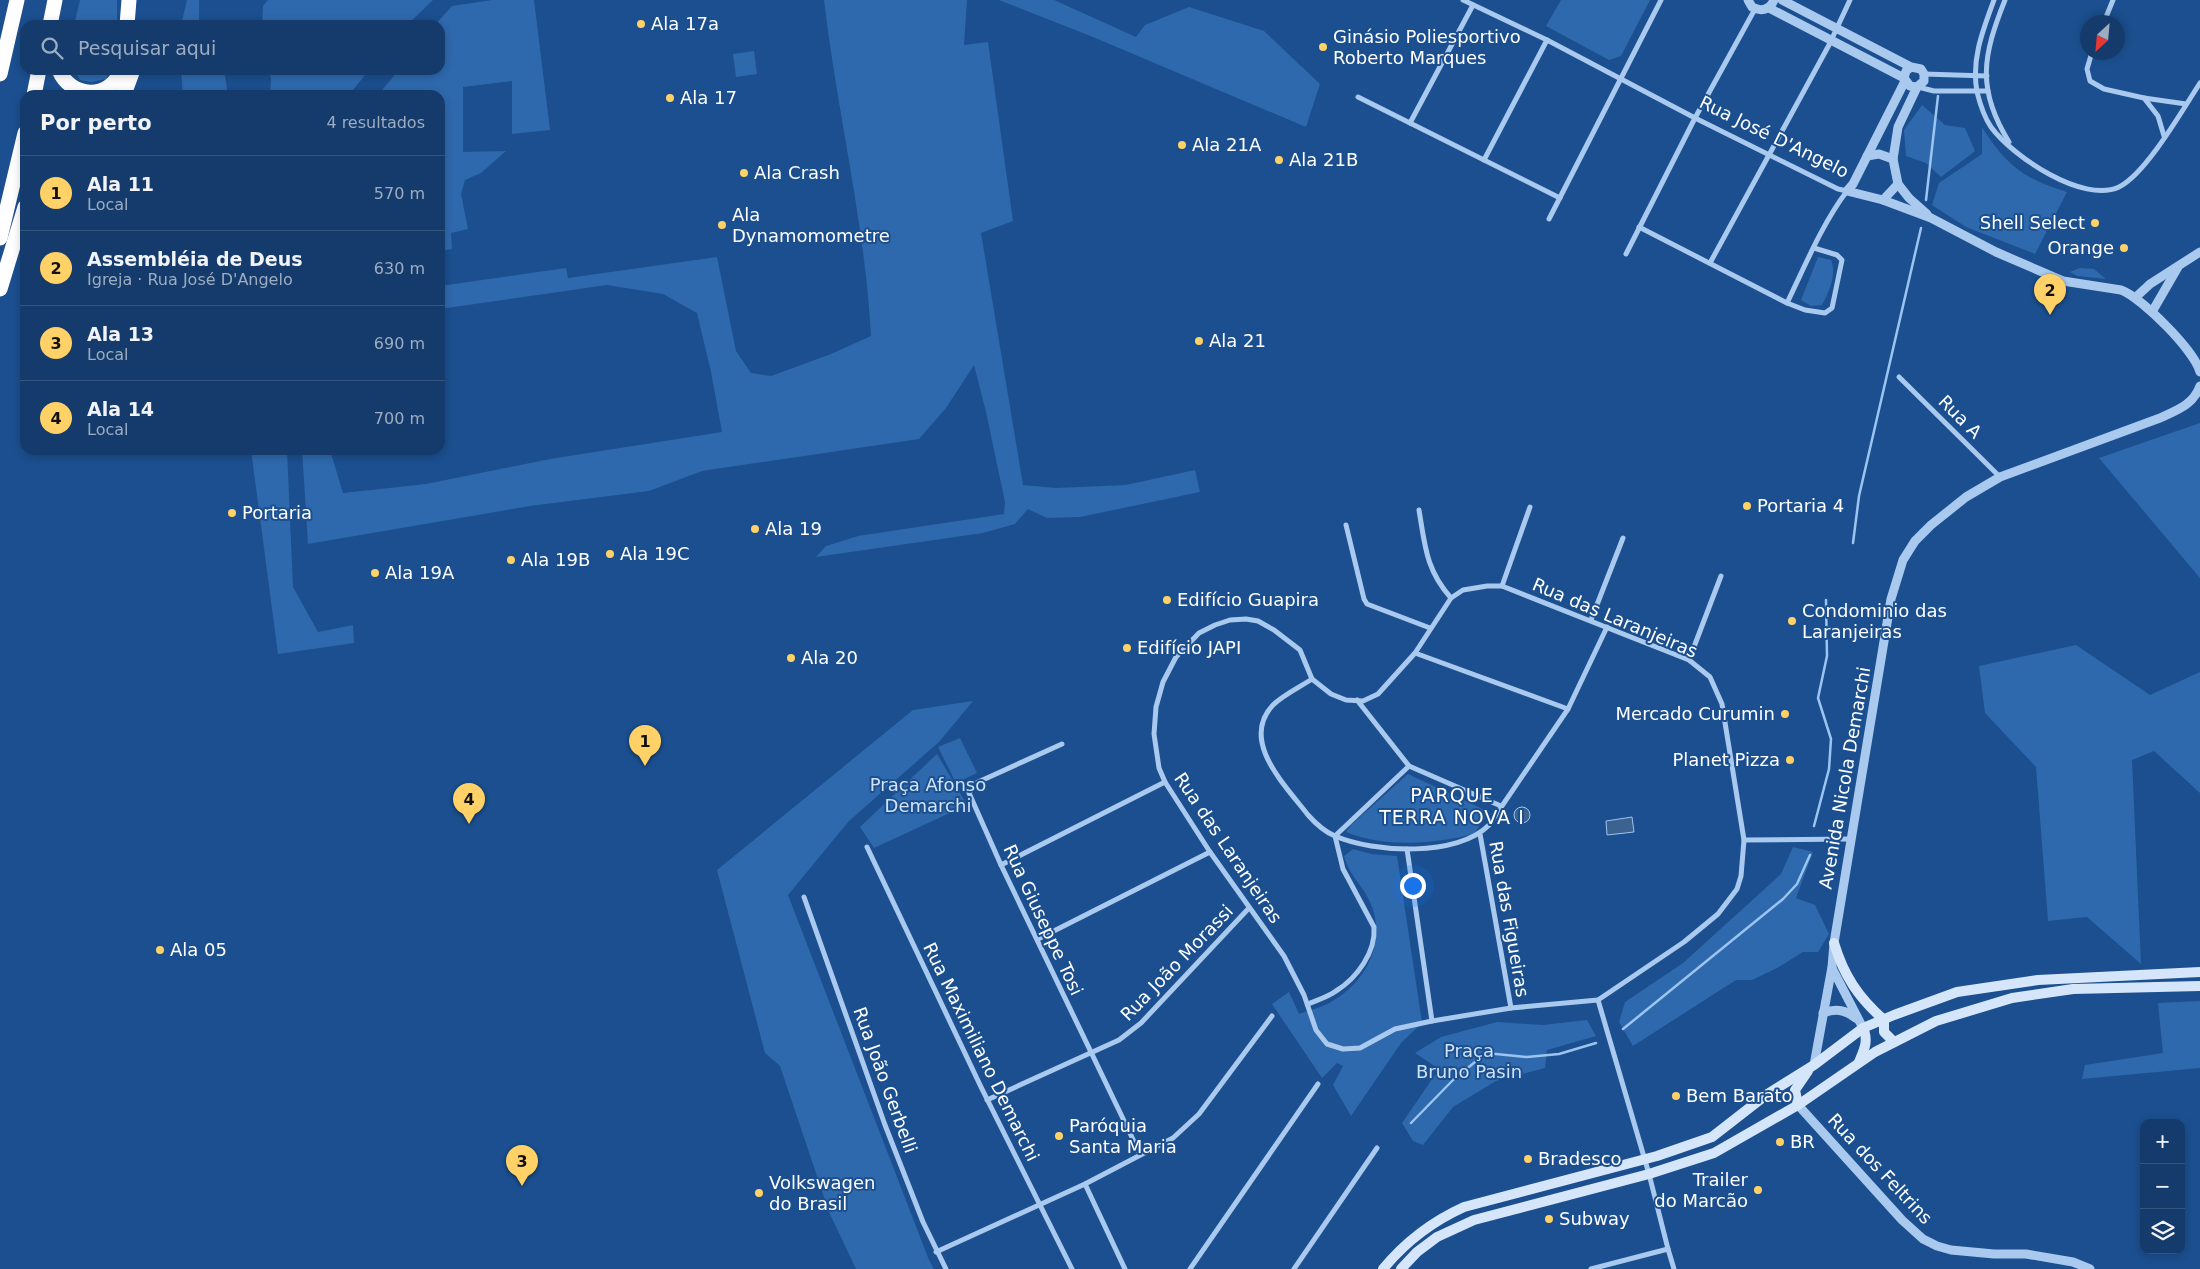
<!DOCTYPE html>
<html lang="pt">
<meta charset="utf-8">
<style>
body{margin:0;font-family:"DejaVu Sans",sans-serif;background:#214673;color:#f1f3f6}
.controls{position:absolute;right:15px;bottom:15px;display:grid;overflow:hidden;border-radius:10px;box-shadow:0 2px 8px #0003}
.controls button{width:45px;height:45px;display:grid;place-items:center;padding:0;border:0;border-bottom:1px solid #33557e;background:#143b6b;color:#f1f3f6;font:25px sans-serif}
.compass{position:absolute;left:2080px;top:15px;width:45px;height:45px;border-radius:50%;background:#143b6b;box-shadow:0 2px 8px #0003;rotate:206deg}
.you{position:absolute;left:1412px;top:885px;width:18px;height:18px;margin:-12px;border:4px solid #fff;border-radius:50%;background:#1a73e8;box-shadow:0 0 0 8px #1a73e833}
.badge{display:grid;place-items:center;width:32px;height:32px;border-radius:50%;background:#ffd166;color:#111;font-size:16px;font-weight:700}
.pin{position:absolute;translate:-50% -41px;filter:drop-shadow(0 1px 2px #0008)}
.pin::after{content:'';position:absolute;top:26px;width:18px;height:15px;background:inherit;clip-path:polygon(0 0,100% 0,50% 100%)}
.list{margin:0;padding:0;list-style:none}
h2{display:flex;justify-content:space-between;align-items:center;height:65px;margin:0;padding:0 20px;font-size:21px}
h2 small{font-size:16px;font-weight:400;color:#9dadc1}
.list li{display:grid;grid-template-columns:32px 1fr auto;gap:15px;align-items:center;box-sizing:border-box;height:75px;padding:0 20px;border-top:1px solid #33557e}
.list b{display:block;font-size:19px;white-space:nowrap}
.list p{margin:0;font-size:16px;white-space:nowrap;color:#9dadc1}
.list em{font-size:16px;font-style:normal;color:#9dadc1}
.icon{flex:none;width:28px;height:28px;fill:none;stroke:currentColor;stroke-width:2;stroke-linecap:round;stroke-linejoin:round}
.map{position:relative;flex:none;width:2200px;height:1269px;overflow:hidden}
.search{position:absolute;background:#143b6b;box-shadow:0 2px 8px #0003;left:20px;top:20px;width:425px;height:55px;display:flex;align-items:center;gap:12px;box-sizing:border-box;padding:0 18px;border-radius:15px;color:#9dadc1;font-size:19px}
.panel{position:absolute;background:#143b6b;box-shadow:0 2px 8px #0003;left:20px;top:90px;width:425px;height:365px;border-radius:15px}
.map>svg:first-child{display:block}
.green{fill:#2e69ad}
.water{fill:#3c6290;stroke:#9cc4f0}
.lines{fill:none;stroke-linecap:round;stroke-linejoin:round}
.stream{stroke:#9cc4f0;stroke-width:2.5}
.minor{stroke:#a9c9ee;stroke-width:5}
.tertiary{stroke:#a9c9ee;stroke-width:9}
.secondary{stroke:#d6e6fa;stroke-width:10}
.motorway{stroke:#fff;stroke-width:15}
.poi-dot{fill:#ffd166;stroke:#1b4f8f;stroke-width:2}
.labels{text-anchor:middle;stroke-width:4;stroke-linejoin:round;paint-order:stroke}
.poi-label{font-size:18px;fill:#fff;stroke:#1b4f8f;text-anchor:start}
.street-label{font-size:18px;fill:#fff;stroke:#1b4f8f}
.park-label{font-size:18px;fill:#cfe3fa;stroke:#1b4f8f}
.neighbourhood-label{font-size:19px;letter-spacing:1px;fill:#fff;stroke:#1b4f8f}
</style>
<div class="map">
<svg width="2200" height="1269" viewBox="0 0 2200 1269">
<rect width="100%" height="100%" fill="#1b4f8f"/>
<g class="green">
<polygon points="80,0 117,0 117,25 74,25"/>
<polygon points="187,0 199,0 199,25 181,25"/>
<polygon points="268,0 433,0 407,25 262,25 263,6"/>
<polygon points="492,0 534,0 550,130 512,134 512,81 463,87 463,152 506,151 481,173 465,180 461,194 468,229 451,233 452,249 440,251 440,95 378,95 399,70 440,70 440,25 435,25 452,6"/>
<path d="M824,0H967L964,45L988,42L1013,221L981,233L1023,485L1056,488L1126,485L1195,470L1200,492L1080,517L1047,518L1028,509L1015,524L983,533L816,557L826,546L858,536L1004,514L1005,502L986,412L974,365L946,408L919,439L702,471L649,491L530,506L308,544L302,450H330L343,493L426,484L550,459L722,432L711,372L697,313L663,294L607,285L440,309V286L566,268L568,278L717,257L736,351L751,373L771,376L831,354L871,336C865,223 837,112 824,0Z"/>
<polygon points="999,0 1054,0 1136,37 1145,25 1189,7 1264,31 1320,84 1306,127 1093,37"/>
<polygon points="1561,0 1650,0 1621,56 1609,60 1546,26"/>
<polygon points="754,51 757,74 736,77 733,54"/>
<polygon points="74,70 110,70 106,79 91,82 80,80"/>
<polygon points="181,70 224,70 228,95 183,95"/>
<polygon points="269,70 369,70 349,95 270,95 271,78"/>
<polygon points="1922,105 1945,125 1965,128 1975,151 1941,177 1926,163 1906,156 1904,130"/>
<path d="M1982,127C2005,164 2025,180 2067,192L2035,254L1966,227L1932,205L1939,183L1982,154Z"/>
<path d="M1818,257L1831,260C1837,274 1829,292 1822,305L1811,306L1801,300Z"/>
<polygon points="2080,268 2094,269 2106,279 2077,276 2070,272"/>
<polygon points="2200,423 2200,578 2099,458"/>
<polygon points="251,450 287,450 293,587 318,632 353,625 354,643 278,654"/>
<polygon points="2076,645 2150,695 2200,672 2200,793 2154,751 2132,760 2141,964 2087,917 2048,921 2036,767 1985,713 1979,666"/>
<polygon points="973,701 939,742 849,821 788,895 929,1260 934,1269 856,1269 829,1212 780,1066 765,1053 717,870 913,710"/>
<polygon points="960,738 977,773 956,783 938,747"/>
<polygon points="937,754 967,805 874,848 860,827"/>
<path d="M1408,774L1489,812L1474,834C1435,844 1385,848 1346,832L1351,825Z"/>
<polygon points="1793,847 1813,852 1796,898 1815,905 1829,934 1818,952 1803,952 1777,968 1752,980 1736,980 1633,1046 1619,1022 1625,1002 1683,963 1781,874"/>
<path d="M1353,849L1371,854L1397,856L1422,1023L1401,1043L1351,1116L1333,1085L1343,1066L1337,1063L1322,1078L1272,1004L1289,992L1299,1014C1310,1010 1324,1007 1334,1000C1368,980 1387,939 1370,902C1362,884 1350,877 1344,856Z"/>
<polygon points="2200,1001 2200,1068 2082,1079 2085,1065 2163,1053 2158,1003"/>
<polygon points="1587,1020 1596,1036 1547,1050 1545,1068 1496,1081 1453,1107 1423,1145 1413,1141 1402,1123 1439,1069 1415,1053 1441,1037 1497,1022 1543,1025"/>
</g>
<g class="water">
<circle cx="1522" cy="815" r="8"/>
<polygon points="1632,817 1634,832 1607,835 1606,821"/>
</g>
<g class="lines">
<g class="stream">
<polyline points="1926,200 1938,96"/>
<polyline points="1853,543 1859,496 1921,228"/>
<polyline points="1814,826 1829,769 1831,739 1818,698 1827,656 1826,600"/>
<polyline points="1623,1029 1783,899 1797,884 1810,855"/>
<polyline points="1411,1123 1453,1080 1486,1053 1527,1057 1559,1054 1596,1043"/>
</g>
<g class="minor">
<path d="M1463,0L1547,40L1695,118L1838,189L1847,191C1822,224 1805,266 1787,303L1639,227"/>
<path d="M1994,0C1983,30 1971,59 1977,92C1980,104 1984,117 1991,127C2012,156 2083,204 2119,187C2146,174 2183,109 2200,83"/>
<path d="M2005,0C1983,55 1976,89 2009,142"/>
<polyline points="2104,22 2113,0"/>
<polyline points="2092,52 2087,69 2090,81 2104,89 2144,98 2158,116 2164,136"/>
<polyline points="1924,74 1987,76"/>
<polyline points="1918,87 1934,91 1988,91"/>
<polyline points="1358,97 1560,198"/>
<polyline points="2144,98 2186,104"/>
<polyline points="1410,123 1473,5"/>
<polyline points="1484,160 1547,40"/>
<polyline points="1549,219 1661,0"/>
<polyline points="1626,254 1695,118 1755,9"/>
<polyline points="1710,263 1829,45 1850,0"/>
<polyline points="1787,303 1805,310 1825,313 1832,308 1842,260 1837,255 1814,248"/>
<polyline points="1899,377 2000,477"/>
<path d="M1419,510C1425,546 1426,570 1451,598"/>
<polyline points="1346,525 1364,599 1367,604 1430,628"/>
<polygon points="1487,586 1502,586 1689,660 1710,677 1722,704 1744,840 1741,876 1737,889 1718,914 1684,942 1598,1000 1511,1008 1432,1021 1395,1029 1360,1048 1343,1049 1327,1044 1316,1030 1304,995 1284,956 1210,852 1165,782 1159,768 1154,734 1156,707 1163,682 1176,657 1199,633 1215,625 1230,620 1246,619 1258,621 1274,630 1300,650 1312,679 1331,694 1346,700 1363,701 1378,694 1415,653 1451,598 1463,590"/>
<polyline points="1502,586 1530,507"/>
<polyline points="1591,620 1623,538"/>
<polyline points="1415,653 1568,709"/>
<polyline points="1689,660 1721,576"/>
<path d="M1312,679C1300,687 1283,695 1273,705C1239,741 1286,786 1308,815C1316,824 1325,832 1335,836C1374,853 1458,857 1489,825L1568,709L1607,627"/>
<polyline points="1357,700 1409,766 1501,806"/>
<polyline points="1062,744 976,783 969,793 1001,865 1140,1154"/>
<polyline points="1480,834 1511,1008"/>
<polyline points="1335,836 1409,766"/>
<polyline points="1744,840 1852,839"/>
<polyline points="867,847 981,1087 1072,1269"/>
<polyline points="1407,849 1432,1021"/>
<polyline points="1001,865 1165,782"/>
<polyline points="804,897 885,1125 923,1222 946,1269"/>
<polyline points="1038,939 1210,852"/>
<polyline points="1598,1000 1649,1174 1668,1249 1674,1269"/>
<path d="M1308,1004C1317,1000 1328,997 1336,991C1357,978 1376,952 1374,927L1343,869L1335,836"/>
<polyline points="987,1100 1119,1040 1141,1023 1249,908"/>
<polyline points="1085,1184 1125,1269"/>
<polyline points="936,1252 1085,1184 1173,1138 1199,1114 1272,1016"/>
<polyline points="1190,1269 1318,1084"/>
<polyline points="1294,1269 1377,1148"/>
<polyline points="1591,1269 1668,1249"/>
</g>
<g class="tertiary">
<path d="M1748,0L1752,7C1761,12 1770,10 1774,0"/>
<polyline points="1782,0 1911,67 1921,69 1924,74 1924,81 1917,87 1910,86 1904,78 1906,71 1911,67"/>
<polyline points="1769,8 1904,78"/>
<path d="M1905,81L1853,184L1847,191L1883,200L1931,218L1996,252L2063,281L2121,290C2142,298 2195,351 2200,372"/>
<polyline points="1917,87 1898,127 1893,159 1898,184 1909,198 1927,214"/>
<polyline points="1867,156 1879,154 1893,159"/>
<polyline points="1883,200 1898,184"/>
<polyline points="2136,297 2150,284 2200,252"/>
<polyline points="2152,312 2178,267"/>
<polyline points="1832,968 1863,1028"/>
<path d="M1823,1013C1838,1008 1845,1010 1857,1019"/>
<path d="M1814,1065L1832,967L1834,943L1891,599L1903,560L1915,541L1931,525L1966,497L2000,477L2160,418C2177,410 2193,405 2200,386"/>
<polyline points="1798,1105 1902,1220 1923,1239 1937,1246 1951,1250 1994,1254 2026,1254 2073,1262 2090,1269"/>
</g>
<g class="secondary">
<path d="M1834,943C1844,976 1858,997 1884,1020V1032L1894,1042"/>
<path d="M1859,1062C1864,1050 1869,1041 1863,1028"/>
<polyline points="1798,1105 1795,1090 1808,1071"/>
<path d="M1383,1269C1406,1241 1431,1222 1464,1207L1657,1156L1712,1137L1766,1095L1814,1065L1863,1028L1894,1015L1957,992L2038,980L2200,972"/>
<polyline points="1401,1269 1417,1252 1437,1237 1474,1220 1649,1174 1714,1153 1798,1105 1875,1052 1936,1021 2012,998 2073,989 2200,986"/>
</g>
<g class="motorway">
<polyline points="50,25 55,0"/>
<polyline points="127,25 129,0"/>
<path d="M59,70C70,98 110,101 121,70"/>
<polyline points="0,74 17,0"/>
<polyline points="34,95 39,70"/>
<polyline points="122,95 126,89 133,70"/>
<polyline points="0,238 25,133"/>
<polyline points="0,289 25,207"/>
</g>
</g>
<g class="poi-dot">
<circle cx="641" cy="24" r="5"/>
<circle cx="1323" cy="47" r="5"/>
<circle cx="670" cy="98" r="5"/>
<circle cx="1182" cy="145" r="5"/>
<circle cx="1279" cy="160" r="5"/>
<circle cx="744" cy="173" r="5"/>
<circle cx="2095" cy="223" r="5"/>
<circle cx="722" cy="225" r="5"/>
<circle cx="2124" cy="248" r="5"/>
<circle cx="1199" cy="341" r="5"/>
<circle cx="1747" cy="506" r="5"/>
<circle cx="232" cy="513" r="5"/>
<circle cx="755" cy="529" r="5"/>
<circle cx="610" cy="554" r="5"/>
<circle cx="511" cy="560" r="5"/>
<circle cx="375" cy="573" r="5"/>
<circle cx="1167" cy="600" r="5"/>
<circle cx="1792" cy="621" r="5"/>
<circle cx="1127" cy="648" r="5"/>
<circle cx="791" cy="658" r="5"/>
<circle cx="1785" cy="714" r="5"/>
<circle cx="1790" cy="760" r="5"/>
<circle cx="160" cy="950" r="5"/>
<circle cx="1676" cy="1096" r="5"/>
<circle cx="1059" cy="1136" r="5"/>
<circle cx="1780" cy="1142" r="5"/>
<circle cx="1528" cy="1159" r="5"/>
<circle cx="1758" cy="1190" r="5"/>
<circle cx="759" cy="1193" r="5"/>
<circle cx="1549" cy="1219" r="5"/>
</g>
<g class="labels">
<g class="poi-label">
<text x="651" y="30">Ala 17a</text>
<text x="1333" y="43">Ginásio Poliesportivo<tspan x="1333" dy="21">Roberto Marques</tspan></text>
<text x="680" y="104">Ala 17</text>
<text x="1192" y="151">Ala 21A</text>
<text x="1289" y="166">Ala 21B</text>
<text x="754" y="179">Ala Crash</text>
<text x="732" y="221">Ala<tspan x="732" dy="21">Dynamomometre</tspan></text>
<text x="2085" y="229" text-anchor="end">Shell Select</text>
<text x="2114" y="254" text-anchor="end">Orange</text>
<text x="1209" y="347">Ala 21</text>
<text x="1757" y="512">Portaria 4</text>
<text x="242" y="519">Portaria</text>
<text x="765" y="535">Ala 19</text>
<text x="620" y="560">Ala 19C</text>
<text x="521" y="566">Ala 19B</text>
<text x="385" y="579">Ala 19A</text>
<text x="1177" y="606">Edifício Guapira</text>
<text x="1802" y="617">Condominio das<tspan x="1802" dy="21">Laranjeiras</tspan></text>
<text x="1137" y="654">Edifício JAPI</text>
<text x="801" y="664">Ala 20</text>
<text x="1775" y="720" text-anchor="end">Mercado Curumin</text>
<text x="1780" y="766" text-anchor="end">Planet Pizza</text>
<text x="170" y="956">Ala 05</text>
<text x="1686" y="1102">Bem Barato</text>
<text x="1069" y="1132">Paróquia<tspan x="1069" dy="21">Santa Maria</tspan></text>
<text x="1790" y="1148">BR</text>
<text x="1538" y="1165">Bradesco</text>
<text x="1748" y="1186" text-anchor="end">Trailer<tspan x="1748" dy="21">do Marcão</tspan></text>
<text x="769" y="1189">Volkswagen<tspan x="769" dy="21">do Brasil</tspan></text>
<text x="1559" y="1225">Subway</text>
</g>
<g class="street-label">
<text transform="translate(1774 137) rotate(26)" y="6">Rua José D'Angelo</text>
<text transform="translate(1960 417) rotate(45)" y="6">Rua A</text>
<text transform="translate(1615 618) rotate(23)" y="6">Rua das Laranjeiras</text>
<text transform="translate(1845 778) rotate(-80)" y="6">Avenida Nicola Demarchi</text>
<text transform="translate(1228 848) rotate(56)" y="6">Rua das Laranjeiras</text>
<text transform="translate(1509 919) rotate(80)" y="6">Rua das Figueiras</text>
<text transform="translate(1043 920) rotate(65)" y="6">Rua Giuseppe Tosi</text>
<text transform="translate(1177 963) rotate(-46)" y="6">Rua João Morassi</text>
<text transform="translate(981 1052) rotate(64)" y="6">Rua Maximiliano Demarchi</text>
<text transform="translate(885 1080) rotate(70)" y="6">Rua João Gerbelli</text>
<text transform="translate(1880 1169) rotate(47)" y="6">Rua dos Feltrins</text>
</g>
<g class="park-label">
<text x="928" y="791">Praça Afonso<tspan x="928" dy="21">Demarchi</tspan></text>
<text x="1469" y="1057">Praça<tspan x="1469" dy="21">Bruno Pasin</tspan></text>
</g>
<g class="neighbourhood-label">
<text x="1452" y="802">PARQUE<tspan x="1452" dy="22">TERRA NOVA I</tspan></text>
</g>
</g>
</svg>
<div class="controls">
<button>+</button>
<button>−</button>
<button><svg class="icon" aria-label="layers" viewBox="0 0 24 24"><path d="M12 4l9 5-9 5-9-5zM3 14l9 5 9-5"/></svg></button>
</div>
<svg class="compass" viewBox="-18 -18 36 36"><path d="M0-13l5 13h-10z" fill="#e53935"/><path d="M0 13l5-13h-10z" fill="#9dadc1"/></svg>
<div class="you"></div>
<div class="pin badge" style="left:645px;top:766px">1</div>
<div class="pin badge" style="left:2050px;top:315px">2</div>
<div class="pin badge" style="left:522px;top:1186px">3</div>
<div class="pin badge" style="left:469px;top:824px">4</div>
<div class="search"><svg class="icon" aria-label="search" viewBox="0 0 24 24"><circle cx="10" cy="10" r="6"/><path d="M15 15l6 6"/></svg>Pesquisar aqui</div>
<section class="panel">
<h2>Por perto<small>4 resultados</small></h2>
<ul class="list">
<li><span class="badge">1</span><div><b>Ala 11</b><p>Local</p></div><em>570 m</em></li>
<li><span class="badge">2</span><div><b>Assembléia de Deus</b><p>Igreja · Rua José D'Angelo</p></div><em>630 m</em></li>
<li><span class="badge">3</span><div><b>Ala 13</b><p>Local</p></div><em>690 m</em></li>
<li><span class="badge">4</span><div><b>Ala 14</b><p>Local</p></div><em>700 m</em></li>
</ul>
</section>
</div>
